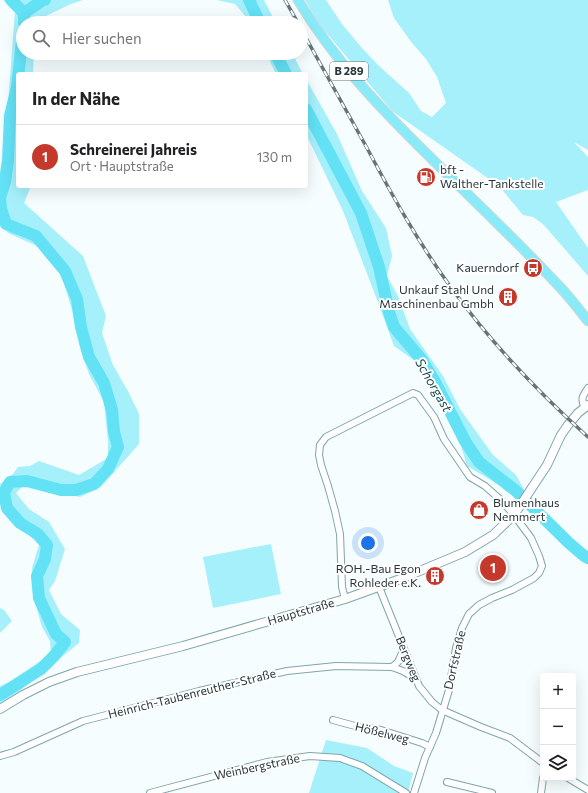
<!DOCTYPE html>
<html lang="de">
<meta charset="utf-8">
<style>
body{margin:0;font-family:Commissioner,sans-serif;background:#f2f2f2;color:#202124}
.controls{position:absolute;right:12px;bottom:12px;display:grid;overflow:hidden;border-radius:4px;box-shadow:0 4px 16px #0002}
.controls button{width:36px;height:36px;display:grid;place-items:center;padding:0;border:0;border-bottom:1px solid #e0e0e0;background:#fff;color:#202124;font:20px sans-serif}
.you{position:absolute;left:368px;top:543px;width:14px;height:14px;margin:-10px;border:3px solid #fff;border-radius:50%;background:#1a73e8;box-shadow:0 0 0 6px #1a73e833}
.badge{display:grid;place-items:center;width:26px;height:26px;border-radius:50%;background:#c5382c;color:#fff;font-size:13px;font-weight:700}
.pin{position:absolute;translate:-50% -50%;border:2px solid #fff;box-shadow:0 1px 4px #0006}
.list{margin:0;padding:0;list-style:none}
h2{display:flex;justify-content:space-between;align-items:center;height:52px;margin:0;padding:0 16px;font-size:17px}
h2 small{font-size:13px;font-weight:400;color:#757577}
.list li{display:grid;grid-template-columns:26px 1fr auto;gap:12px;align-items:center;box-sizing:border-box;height:64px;padding:0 16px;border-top:1px solid #e0e0e0}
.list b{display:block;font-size:15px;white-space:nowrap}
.list p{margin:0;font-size:13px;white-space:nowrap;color:#757577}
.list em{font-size:13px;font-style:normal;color:#757577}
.icon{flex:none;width:22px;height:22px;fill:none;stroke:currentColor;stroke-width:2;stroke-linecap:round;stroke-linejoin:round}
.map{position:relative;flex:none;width:588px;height:793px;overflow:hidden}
.search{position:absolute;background:#fff;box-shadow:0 4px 16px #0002;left:16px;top:16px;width:292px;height:44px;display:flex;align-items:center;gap:10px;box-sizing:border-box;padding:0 14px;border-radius:22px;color:#757577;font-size:15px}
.panel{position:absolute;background:#fff;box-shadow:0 4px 16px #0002;left:16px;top:72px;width:292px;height:116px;border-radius:4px}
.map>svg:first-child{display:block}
.green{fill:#a6f0fc}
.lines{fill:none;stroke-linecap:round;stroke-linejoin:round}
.river{stroke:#63e1f5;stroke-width:12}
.street-casing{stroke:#7ea6ad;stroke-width:8}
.secondary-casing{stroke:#7ea6ad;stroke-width:10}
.primary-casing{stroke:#d4d7d8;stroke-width:11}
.street{stroke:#fff;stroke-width:6}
.secondary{stroke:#fff;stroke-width:8}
.primary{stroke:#89ebf8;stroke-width:9}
.rail-casing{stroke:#687578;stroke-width:3.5}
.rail{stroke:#fff;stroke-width:2;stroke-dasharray:6;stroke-linecap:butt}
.labels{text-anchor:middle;stroke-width:4;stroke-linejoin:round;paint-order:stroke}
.shield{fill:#fff;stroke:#687375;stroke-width:1}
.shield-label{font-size:11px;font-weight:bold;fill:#27373a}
.poi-label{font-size:12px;fill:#27373a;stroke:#fff;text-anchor:end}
.street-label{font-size:12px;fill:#27373a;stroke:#fff}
.water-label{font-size:13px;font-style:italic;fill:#174e56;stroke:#fff}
</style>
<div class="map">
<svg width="588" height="793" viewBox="0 0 588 793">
<rect width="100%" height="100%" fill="#f5fdfe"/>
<g class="green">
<polygon points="3,0 83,0 71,4 48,15 35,23 23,23 23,53 34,53 33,74 18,74 18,186 31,186 24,203 83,256 106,316 102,333 113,365 129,393 139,414 139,444 101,487 80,497 48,491 24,485 16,493 29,509 49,522 65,549 55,581 49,590 61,614 80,630 79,643 6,702 0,705 0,686 9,682 51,654 50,641 42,627 34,599 32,568 39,545 4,511 0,496 0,484 13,474 18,467 30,466 39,461 79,475 108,458 108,441 104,402 89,374 80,347 72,310 61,274 37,246 8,233 0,218 0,173 5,143 15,11"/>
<polygon points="217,0 264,0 276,23 251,23 235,4"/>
<polygon points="305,0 326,0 342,24 362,48 378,65 409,93 421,111 432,117 446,103 437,77 426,59 412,43 394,18 388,0 588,0 588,150 574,142 588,157 588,190 556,202 588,248 588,276 543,224 533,217 523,215 499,186 392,111 319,24"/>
<polygon points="266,53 292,53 303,74 276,74"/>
<polygon points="306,79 337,134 362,191 386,228 392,256 387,276 398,296 410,329 443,376 460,409 493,455 516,475 527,495 520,503 514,494 467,466 458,436 442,409 438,395 422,366 394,346 376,297 343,211 306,134"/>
<polygon points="271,544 281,594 213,608 203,557"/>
<polygon points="0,608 4,610 12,621 0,633"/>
<polygon points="326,740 367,748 394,766 413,773 408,793 309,793"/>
</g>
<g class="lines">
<g class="river">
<polyline points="11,0 24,13 24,23"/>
<polyline points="249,0 260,23"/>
<polyline points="24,13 43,0 45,0"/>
<polyline points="275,53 286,74"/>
<polyline points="306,109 361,213 379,267 389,312 394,327 422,360 435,382 465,441 479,462 516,491 569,543 583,555 588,558"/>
<polyline points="0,695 41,669 54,656 65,642 56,634 47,615 39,598 37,576 45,559 47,545 38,534 20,523 7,508 4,493 10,482 27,481 61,490 76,490 94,484 108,469 118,447 114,432 112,410 104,383 89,357 81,327 77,299 65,271 36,236 6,224 1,209 0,198 5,182 8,160 10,116 17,87 23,32"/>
</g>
<defs>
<g id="street">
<path d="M585,408C580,398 583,396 588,388"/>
<polyline points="379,587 419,686 432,702 442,710 481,727 510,738 543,763"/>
<polyline points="345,599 342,587 340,534 335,511 328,486 321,465 319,455 320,445 326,437 413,393 418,395 434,417 444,439 470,477 485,486 502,501 514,515 531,538 539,556 542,566 539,573 534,578 512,590 492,598 479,605 469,614 462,628 456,648 449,690 436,733 425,758 414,793"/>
<polyline points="392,667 398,662 404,649"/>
<polyline points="333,720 355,726 381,730 422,743 430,747"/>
<polyline points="0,756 14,752 83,721 199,691 287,671 336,666 392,667 403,671 416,679"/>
<polyline points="568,778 588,790"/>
<polyline points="447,782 492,793"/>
<polyline points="150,793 267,762 310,756 340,758 362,766 406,793"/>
<polyline points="541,793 543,778"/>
</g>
<polyline id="secondary" points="0,709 23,695 49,682 77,672 183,646 345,599 403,578 465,552 493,535 514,515 547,465 561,435 568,425 578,413 588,405"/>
<path id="primary" d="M298,0C333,59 381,109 430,157C472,199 516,240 557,284C568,295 578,308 588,321"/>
</defs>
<use href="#street" class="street-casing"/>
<use href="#secondary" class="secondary-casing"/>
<use href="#primary" class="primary-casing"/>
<use href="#street" class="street"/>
<use href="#secondary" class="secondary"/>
<use href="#primary" class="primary"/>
<defs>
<g id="rail">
<polyline points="285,0 298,23"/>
<path d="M301,29C323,69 345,109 367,148C392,195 418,242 450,286C490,342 537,391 588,437"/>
</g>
</defs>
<use href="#rail" class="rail-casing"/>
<use href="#rail" class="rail"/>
</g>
<defs>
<symbol id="fuel-disc" viewBox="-11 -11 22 22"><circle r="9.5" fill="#c5382c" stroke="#fff"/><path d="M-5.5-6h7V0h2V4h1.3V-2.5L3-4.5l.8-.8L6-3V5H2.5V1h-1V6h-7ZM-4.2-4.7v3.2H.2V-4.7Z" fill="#fff"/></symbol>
<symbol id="bus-disc" viewBox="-11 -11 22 22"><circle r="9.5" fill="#c5382c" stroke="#fff"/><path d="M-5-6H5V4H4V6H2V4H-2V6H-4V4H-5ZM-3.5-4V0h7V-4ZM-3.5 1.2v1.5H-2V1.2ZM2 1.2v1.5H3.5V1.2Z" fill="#fff"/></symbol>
<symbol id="building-disc" viewBox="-11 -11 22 22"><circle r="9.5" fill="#c5382c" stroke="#fff"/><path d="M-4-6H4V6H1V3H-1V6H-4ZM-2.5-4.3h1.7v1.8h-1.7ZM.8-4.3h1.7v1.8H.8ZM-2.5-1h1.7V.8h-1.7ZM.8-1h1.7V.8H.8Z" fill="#fff"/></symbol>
<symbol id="shop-disc" viewBox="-11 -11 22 22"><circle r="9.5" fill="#c5382c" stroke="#fff"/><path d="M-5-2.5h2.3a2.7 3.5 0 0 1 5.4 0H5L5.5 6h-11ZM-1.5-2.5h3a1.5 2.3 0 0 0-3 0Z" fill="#fff"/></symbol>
</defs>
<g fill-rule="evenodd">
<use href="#fuel-disc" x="415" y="166" width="22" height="22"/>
<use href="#bus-disc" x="522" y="257" width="22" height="22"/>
<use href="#building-disc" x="497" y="286" width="22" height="22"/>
<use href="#shop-disc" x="468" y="499" width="22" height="22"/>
<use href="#building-disc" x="424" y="565" width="22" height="22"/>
</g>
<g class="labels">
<rect class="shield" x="330" y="62" width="38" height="18" rx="3"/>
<g class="shield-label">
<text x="349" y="75">B 289</text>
</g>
<g class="poi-label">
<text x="440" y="174" text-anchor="start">bft -<tspan x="440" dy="14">Walther-Tankstelle</tspan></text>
<text x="519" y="272">Kauerndorf</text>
<text x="494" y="294">Unkauf Stahl Und<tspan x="494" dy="14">Maschinenbau Gmbh</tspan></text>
<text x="493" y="507" text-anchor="start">Blumenhaus<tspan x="493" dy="14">Nemmert</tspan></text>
<text x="421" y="573">ROH.-Bau Egon<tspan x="421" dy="14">Rohleder e.K.</tspan></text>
</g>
<g class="street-label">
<text transform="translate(301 612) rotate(-16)" y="4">Hauptstraße</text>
<text transform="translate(408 659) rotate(68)" y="4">Bergweg</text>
<text transform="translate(455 660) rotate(-77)" y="4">Dorfstraße</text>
<text transform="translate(192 694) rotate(-14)" y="4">Heinrich-Taubenreuther-Straße</text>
<text transform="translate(382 733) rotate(14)" y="4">Hößelweg</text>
<text transform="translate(257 767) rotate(-12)" y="4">Weinbergstraße</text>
</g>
<g class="water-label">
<text transform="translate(434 385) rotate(60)" y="5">Schorgast</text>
</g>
</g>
</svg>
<div class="controls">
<button>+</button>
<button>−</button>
<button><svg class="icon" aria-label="layers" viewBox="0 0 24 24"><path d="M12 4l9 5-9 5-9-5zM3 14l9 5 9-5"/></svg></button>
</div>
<div class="you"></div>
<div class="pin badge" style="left:493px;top:568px">1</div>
<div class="search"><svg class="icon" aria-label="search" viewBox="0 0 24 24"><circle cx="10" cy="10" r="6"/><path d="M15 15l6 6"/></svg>Hier suchen</div>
<section class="panel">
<h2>In der Nähe<small></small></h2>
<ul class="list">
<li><span class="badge">1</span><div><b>Schreinerei Jahreis</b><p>Ort · Hauptstraße</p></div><em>130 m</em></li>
</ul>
</section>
</div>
